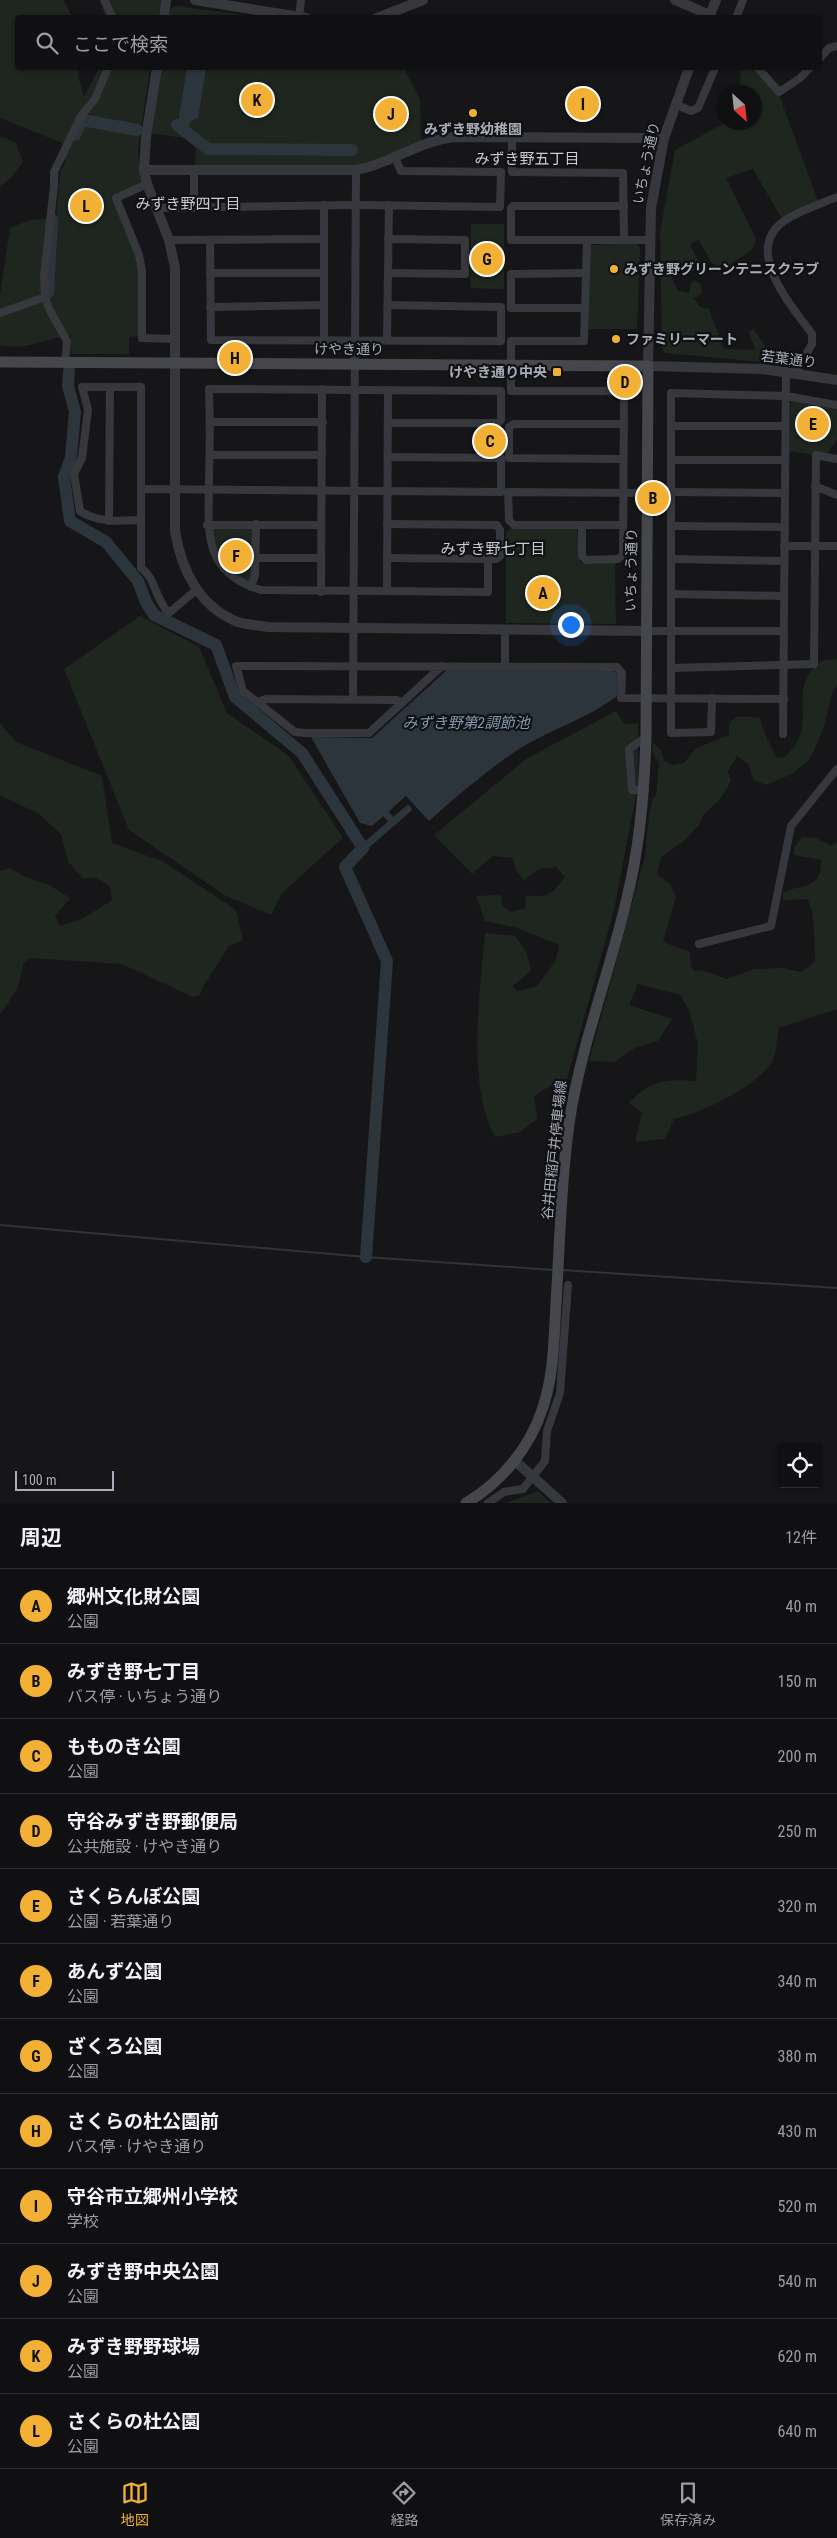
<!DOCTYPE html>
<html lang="ja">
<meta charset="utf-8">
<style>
body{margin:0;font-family:"Roboto Condensed","Noto Sans JP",sans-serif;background:#1e1e20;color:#f1f3f6}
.controls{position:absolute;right:15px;bottom:15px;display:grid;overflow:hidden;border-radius:5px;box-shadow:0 1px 4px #0004}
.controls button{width:45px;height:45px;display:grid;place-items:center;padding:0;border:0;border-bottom:1px solid #303032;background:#101012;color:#f1f3f6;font:25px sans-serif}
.compass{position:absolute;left:717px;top:85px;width:45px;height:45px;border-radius:50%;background:#101012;box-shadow:0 1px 4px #0004;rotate:153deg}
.scale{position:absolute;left:15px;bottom:12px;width:99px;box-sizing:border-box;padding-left:5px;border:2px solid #a8adb8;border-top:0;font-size:14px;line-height:18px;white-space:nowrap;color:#a8adb8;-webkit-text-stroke:4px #111113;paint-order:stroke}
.you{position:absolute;left:570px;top:624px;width:18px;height:18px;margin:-12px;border:4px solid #fff;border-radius:50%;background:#1a73e8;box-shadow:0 0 0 8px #1a73e833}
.badge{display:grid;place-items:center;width:32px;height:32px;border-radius:50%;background:#f2b134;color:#111;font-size:16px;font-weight:700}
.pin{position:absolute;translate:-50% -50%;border:2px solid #fff;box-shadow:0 1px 5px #0006}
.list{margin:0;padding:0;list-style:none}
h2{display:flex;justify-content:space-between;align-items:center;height:65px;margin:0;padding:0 20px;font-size:21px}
h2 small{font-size:16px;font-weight:400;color:#9c9d9f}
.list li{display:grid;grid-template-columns:32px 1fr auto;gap:15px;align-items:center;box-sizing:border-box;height:75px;padding:0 20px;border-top:1px solid #303032}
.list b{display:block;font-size:19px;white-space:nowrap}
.list p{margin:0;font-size:16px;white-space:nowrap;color:#9c9d9f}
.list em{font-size:16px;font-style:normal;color:#9c9d9f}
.icon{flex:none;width:28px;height:28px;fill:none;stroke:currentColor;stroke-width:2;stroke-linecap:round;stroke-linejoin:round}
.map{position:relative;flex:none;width:837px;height:1503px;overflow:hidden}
.search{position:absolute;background:#101012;box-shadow:0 1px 4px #0004;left:15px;right:15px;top:15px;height:55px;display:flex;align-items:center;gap:12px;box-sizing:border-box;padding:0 18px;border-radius:5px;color:#9c9d9f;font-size:19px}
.sheet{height:965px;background:#101012}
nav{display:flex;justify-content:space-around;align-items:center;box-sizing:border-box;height:70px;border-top:1px solid #303032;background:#101012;font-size:14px;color:#9c9d9f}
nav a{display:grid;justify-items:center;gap:2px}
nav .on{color:#f2b134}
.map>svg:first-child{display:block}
.green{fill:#1e261f}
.water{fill:#2c353c}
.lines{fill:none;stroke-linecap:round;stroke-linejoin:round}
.stream{stroke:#2c353c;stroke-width:2}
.canal{stroke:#2c353c;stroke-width:7}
.river{stroke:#2c353c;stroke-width:12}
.minor{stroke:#37383d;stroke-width:8}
.tertiary{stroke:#37383d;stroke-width:10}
.secondary{stroke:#45474d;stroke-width:11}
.poi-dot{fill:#f2b134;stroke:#111113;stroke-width:2}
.labels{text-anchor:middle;stroke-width:4.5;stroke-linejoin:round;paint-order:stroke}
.poi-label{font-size:14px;font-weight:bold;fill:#a8adb8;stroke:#111113;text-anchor:start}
.street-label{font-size:14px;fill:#a8adb8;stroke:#111113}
.neighbourhood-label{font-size:15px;fill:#c9ccd4;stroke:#111113}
.water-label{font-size:15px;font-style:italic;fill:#7f9bb3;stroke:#111113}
</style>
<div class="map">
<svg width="837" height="1503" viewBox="0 0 837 1503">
<rect width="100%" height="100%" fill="#161618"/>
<g class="green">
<path d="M0,0H64L72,17L18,18V68H79L78,76L84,97L99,68H150L138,150L141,182L111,196L136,256L139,279L138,336L129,337V354H71V335C43,339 29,351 0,345V295L10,228L30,220L56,218L60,173L65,163L62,143L0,118Z"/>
<polygon points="101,0 161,0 158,18 105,17"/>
<polygon points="177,6 261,17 170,17 171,8"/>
<polygon points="162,68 404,68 420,99 421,141 388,156 360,165 195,166 196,140 151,133"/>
<polygon points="741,68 755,68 779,95 820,206 782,219 753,169 726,178 756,239 752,250 722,270 711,262 699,240 690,244 701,267 689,274 681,274 679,269 669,264 669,272 678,291 689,293 691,284 695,280 701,285 702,294 694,298 700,307 709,309 724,349 755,350 749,332 754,329 770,354 771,363 665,353 662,348 660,233 675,150 725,123 754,122 754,92 747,92 740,86"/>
<polygon points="0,136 16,143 23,162 11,178 0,186"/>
<polygon points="471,224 504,224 504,289 470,288"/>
<polygon points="636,243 640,248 637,329 588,329 589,245"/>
<polygon points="791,401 837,408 837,439 828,452 815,455 788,451"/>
<rect x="478" y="426" width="24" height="29"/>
<path d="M213,527H252L254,529L253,575L249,583C226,571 216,555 210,529Z"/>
<polygon points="511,528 577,528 580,563 615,562 616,624 506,623 506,533"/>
<polygon points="140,616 199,647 227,713 289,756 343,838 282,893 271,915 226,896 129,830 64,669"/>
<path d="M837,659V685L832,693L824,727L810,759L792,774L766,785L754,780L748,764L737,756L728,771L731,781L719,801L703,815L700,824L684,841L661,857L657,874L670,884L676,897L663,942L690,952L691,966L694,971L701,970L727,979L754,969L783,968L801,972L815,962L813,915L808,900C799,898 792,901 783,900V893C803,882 821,892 821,860L794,855V848L802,837L816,838L831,846L837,842V1009L779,1028C777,1037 777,1053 772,1062C756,1087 702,1113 674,1119L665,1139L635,1142L642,1113L629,1103C650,1080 666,1079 696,1081L698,1044L689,1010L680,995L638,984L629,1005L672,1019L658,1041L635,1048L614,1062L589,1061L645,856L649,815L652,800L656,795L659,764L652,751L653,743L660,749L665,762L673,765L684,763L696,748L729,735C726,712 744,716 760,718L766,737L777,758L785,757C822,724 783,691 821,661Z"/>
<path d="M616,711L624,724L638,723V785L614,910L567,1079L553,1084L534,1096L537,1119L520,1132L495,1137C466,1081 480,994 485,933L515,936L527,953L531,971L513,986L517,991L537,986L556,960L559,945L514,927L485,921L476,896L501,895L502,906L511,912L525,908L526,895C549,898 551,895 565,877L556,867L539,869L524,880L516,871L513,858L493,856L472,874L434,835L526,759Z"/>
<polygon points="0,723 16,742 102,776 112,843 164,862 236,910 243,940 229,946 204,985 200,995 193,997 122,964 31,958 24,962 17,989 0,1015 0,871 10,868 23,876 49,885 70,898 55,916 60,926 84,918 112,900 110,886 96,878 82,878 68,861 61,834 39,814 0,795"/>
<polygon points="538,1491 551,1503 506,1503"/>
</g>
<g class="water">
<polygon points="187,68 206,68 198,118 191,121 187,130 178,123"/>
<path d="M447,670L614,671L618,675L617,696C587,719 551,729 519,749C487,770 458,795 429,821L406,796L372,826L360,823L311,737L372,738Z"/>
</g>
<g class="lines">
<g class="stream">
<polyline points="0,1225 366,1257 553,1270"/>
<polyline points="562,1270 837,1288"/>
</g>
<g class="canal">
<polyline points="386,814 393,822"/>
<polyline points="363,848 408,809"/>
</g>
<g class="river">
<polyline points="177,125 208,149 352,150"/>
<polyline points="75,135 82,120 137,130"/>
<polyline points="48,292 52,220"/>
<polyline points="69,371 68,386 75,412 71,457 64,477 70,521 106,542 138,581 146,602 154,615 216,645 235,697 302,753 363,848 345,867 387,961 366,1257"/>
</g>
<g class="minor">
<polyline points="104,0 113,18"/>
<polyline points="299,17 301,0"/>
<polyline points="736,18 743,0"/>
<polyline points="820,58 829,48 837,46"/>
<polyline points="758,68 779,92 799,79 810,68"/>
<polyline points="675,104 691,111 698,108 715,68"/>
<polyline points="512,137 512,172 623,173 624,240"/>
<polyline points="194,169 194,208"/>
<polyline points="147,184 116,198 139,255 142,271 142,338 176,339"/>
<polyline points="324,205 324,340"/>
<polyline points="624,206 513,206 511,208 511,240 649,240"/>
<polyline points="157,208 356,205 500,207 501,172 401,171 395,158"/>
<polyline points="388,239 465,240 465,274 389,273"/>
<polyline points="169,240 324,239"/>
<polyline points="210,241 211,340 501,341 501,307 388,305"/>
<polyline points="210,273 324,273"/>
<polyline points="210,307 324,305"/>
<polyline points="585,308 511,308 511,274 586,273"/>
<polyline points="0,313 45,297"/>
<polyline points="387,340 389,205"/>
<polyline points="65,362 67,341 49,309 45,297 44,276 54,186 54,172 81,116 95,99 108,68"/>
<path d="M796,372L812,344V334C792,306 742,251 784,221C799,211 820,204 837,197"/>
<polyline points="210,422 323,422"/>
<path d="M388,423H498L501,420V391L209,389C210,418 210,448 209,478C209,528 200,572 261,590L488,592V559"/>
<polyline points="623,424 514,424 509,427 509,458 623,459"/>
<polyline points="671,426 785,426"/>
<polyline points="210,455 322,455"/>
<polyline points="671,460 785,460"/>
<polyline points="815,486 837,495"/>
<polyline points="141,489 501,492 501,458 388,457"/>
<polyline points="671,492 785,493"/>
<path d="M140,520C118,521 99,523 80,511L74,474L82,458L88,410L82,387H141V568C156,578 155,600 169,613L196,590"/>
<polyline points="109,521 110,387"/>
<polyline points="387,524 497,525 500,530 500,556 496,559 387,558"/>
<polyline points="207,525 321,525"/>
<polyline points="623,525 514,525 509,520 508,492 647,493"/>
<polyline points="582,526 582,556 586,560 618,559 623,555 624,391 511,391 511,341 584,341 587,241"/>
<polyline points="671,526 785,527"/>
<polyline points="784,546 837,546"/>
<polyline points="256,558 321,558"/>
<polyline points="671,559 784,561"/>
<polyline points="251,587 255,575 256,524"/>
<polyline points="387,591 388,390"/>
<polyline points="321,592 322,389"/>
<polyline points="671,594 784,596"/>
<polyline points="505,629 505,667"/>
<polyline points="646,631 784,631"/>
<polyline points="442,666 369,733 305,733 295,732 243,691 236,666 617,667 622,673 621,698 784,699"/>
<polyline points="671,668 814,664 816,455 837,459"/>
<polyline points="712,698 711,732 671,733 671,393 786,396 837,405"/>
<polyline points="353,699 356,170"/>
<polyline points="257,702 266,699 397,700 402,703"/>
<polyline points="783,734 786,371"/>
<polyline points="645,790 632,790 629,749 646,737"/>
<polyline points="699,944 771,926 791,826 837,769"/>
<polyline points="488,1503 504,1492 523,1489 545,1461 547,1431 560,1393 568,1285"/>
</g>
<g class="tertiary">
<polyline points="195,0 306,18"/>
<polyline points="675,0 710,15"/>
<polyline points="164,18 166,0"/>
<polyline points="377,18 423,0"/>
<polyline points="709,18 716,0"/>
<path d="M157,68L146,137L144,170L147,184L169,240L175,268V531C181,569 199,607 238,622C247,625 258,625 268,627L646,631"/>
<polyline points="689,68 664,138 651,208 648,366 763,369 837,380"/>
<path d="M144,170H356C390,164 419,141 454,137L664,138"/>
<polyline points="514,1460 562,1503"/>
</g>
<path class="secondary" d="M0,362L648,366L646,737C644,793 640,847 626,902C609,974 582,1043 570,1117C561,1178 560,1241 556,1303C554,1338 554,1374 543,1407C531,1446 502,1482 466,1503"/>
</g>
<g class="poi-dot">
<circle cx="473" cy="113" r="5"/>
<circle cx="614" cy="269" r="5"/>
<circle cx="616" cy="339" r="5"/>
<rect x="552" y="367" width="10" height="10" rx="2.5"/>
</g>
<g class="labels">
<g class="poi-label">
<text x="473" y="134" text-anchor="middle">みずき野幼稚園</text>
<text x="624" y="274">みずき野グリーンテニスクラブ</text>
<text x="626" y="344">ファミリーマート</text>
<text x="547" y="377" text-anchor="end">けやき通り中央</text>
</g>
<g class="street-label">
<text transform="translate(646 163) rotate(-78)" y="5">いちょう通り</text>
<text x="349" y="354">けやき通り</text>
<text transform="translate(789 359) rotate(7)" y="5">若葉通り</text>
<text transform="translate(631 570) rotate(-89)" y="5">いちょう通り</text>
<text transform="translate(554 1150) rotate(-84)" y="5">谷井田稲戸井停車場線</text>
</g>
<g class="neighbourhood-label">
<text x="527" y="164">みずき野五丁目</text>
<text x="188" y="209">みずき野四丁目</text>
<text x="493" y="554">みずき野七丁目</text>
</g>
<g class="water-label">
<text x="466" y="728">みずき野第2調節池</text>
</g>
</g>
</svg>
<div class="controls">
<button><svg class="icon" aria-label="locate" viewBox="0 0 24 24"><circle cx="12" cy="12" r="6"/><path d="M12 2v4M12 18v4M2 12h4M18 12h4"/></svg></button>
</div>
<svg class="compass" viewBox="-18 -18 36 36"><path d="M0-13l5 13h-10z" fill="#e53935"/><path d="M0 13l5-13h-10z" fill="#9c9d9f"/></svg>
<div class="scale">100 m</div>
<div class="you"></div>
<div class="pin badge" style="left:543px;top:593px">A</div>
<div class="pin badge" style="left:653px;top:498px">B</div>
<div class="pin badge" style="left:490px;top:441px">C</div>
<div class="pin badge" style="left:625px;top:382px">D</div>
<div class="pin badge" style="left:813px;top:424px">E</div>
<div class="pin badge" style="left:236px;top:556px">F</div>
<div class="pin badge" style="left:487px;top:259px">G</div>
<div class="pin badge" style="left:235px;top:358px">H</div>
<div class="pin badge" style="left:583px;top:104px">I</div>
<div class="pin badge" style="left:391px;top:114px">J</div>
<div class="pin badge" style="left:257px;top:100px">K</div>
<div class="pin badge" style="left:86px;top:206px">L</div>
<div class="search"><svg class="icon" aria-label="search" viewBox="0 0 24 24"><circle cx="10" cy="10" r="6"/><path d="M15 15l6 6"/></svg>ここで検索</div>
</div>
<section class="sheet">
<h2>周辺<small>12件</small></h2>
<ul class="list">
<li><span class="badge">A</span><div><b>郷州文化財公園</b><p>公園</p></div><em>40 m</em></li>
<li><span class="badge">B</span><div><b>みずき野七丁目</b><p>バス停 · いちょう通り</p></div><em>150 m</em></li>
<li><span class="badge">C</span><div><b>もものき公園</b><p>公園</p></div><em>200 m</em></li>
<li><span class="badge">D</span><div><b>守谷みずき野郵便局</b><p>公共施設 · けやき通り</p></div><em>250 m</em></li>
<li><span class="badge">E</span><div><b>さくらんぼ公園</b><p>公園 · 若葉通り</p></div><em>320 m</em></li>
<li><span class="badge">F</span><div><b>あんず公園</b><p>公園</p></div><em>340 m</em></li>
<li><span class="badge">G</span><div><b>ざくろ公園</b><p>公園</p></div><em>380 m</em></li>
<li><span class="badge">H</span><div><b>さくらの杜公園前</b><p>バス停 · けやき通り</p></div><em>430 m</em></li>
<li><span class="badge">I</span><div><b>守谷市立郷州小学校</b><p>学校</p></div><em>520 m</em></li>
<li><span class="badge">J</span><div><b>みずき野中央公園</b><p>公園</p></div><em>540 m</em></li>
<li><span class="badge">K</span><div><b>みずき野野球場</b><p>公園</p></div><em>620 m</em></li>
<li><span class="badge">L</span><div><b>さくらの杜公園</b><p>公園</p></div><em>640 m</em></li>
</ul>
</section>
<nav>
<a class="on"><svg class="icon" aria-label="map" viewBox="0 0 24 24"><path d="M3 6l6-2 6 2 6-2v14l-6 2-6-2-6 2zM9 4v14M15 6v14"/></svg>地図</a>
<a><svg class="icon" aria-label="directions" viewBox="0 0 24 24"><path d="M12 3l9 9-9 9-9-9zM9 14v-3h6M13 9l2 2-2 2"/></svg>経路</a>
<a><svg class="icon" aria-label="saved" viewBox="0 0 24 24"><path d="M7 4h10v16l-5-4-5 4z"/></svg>保存済み</a>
</nav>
